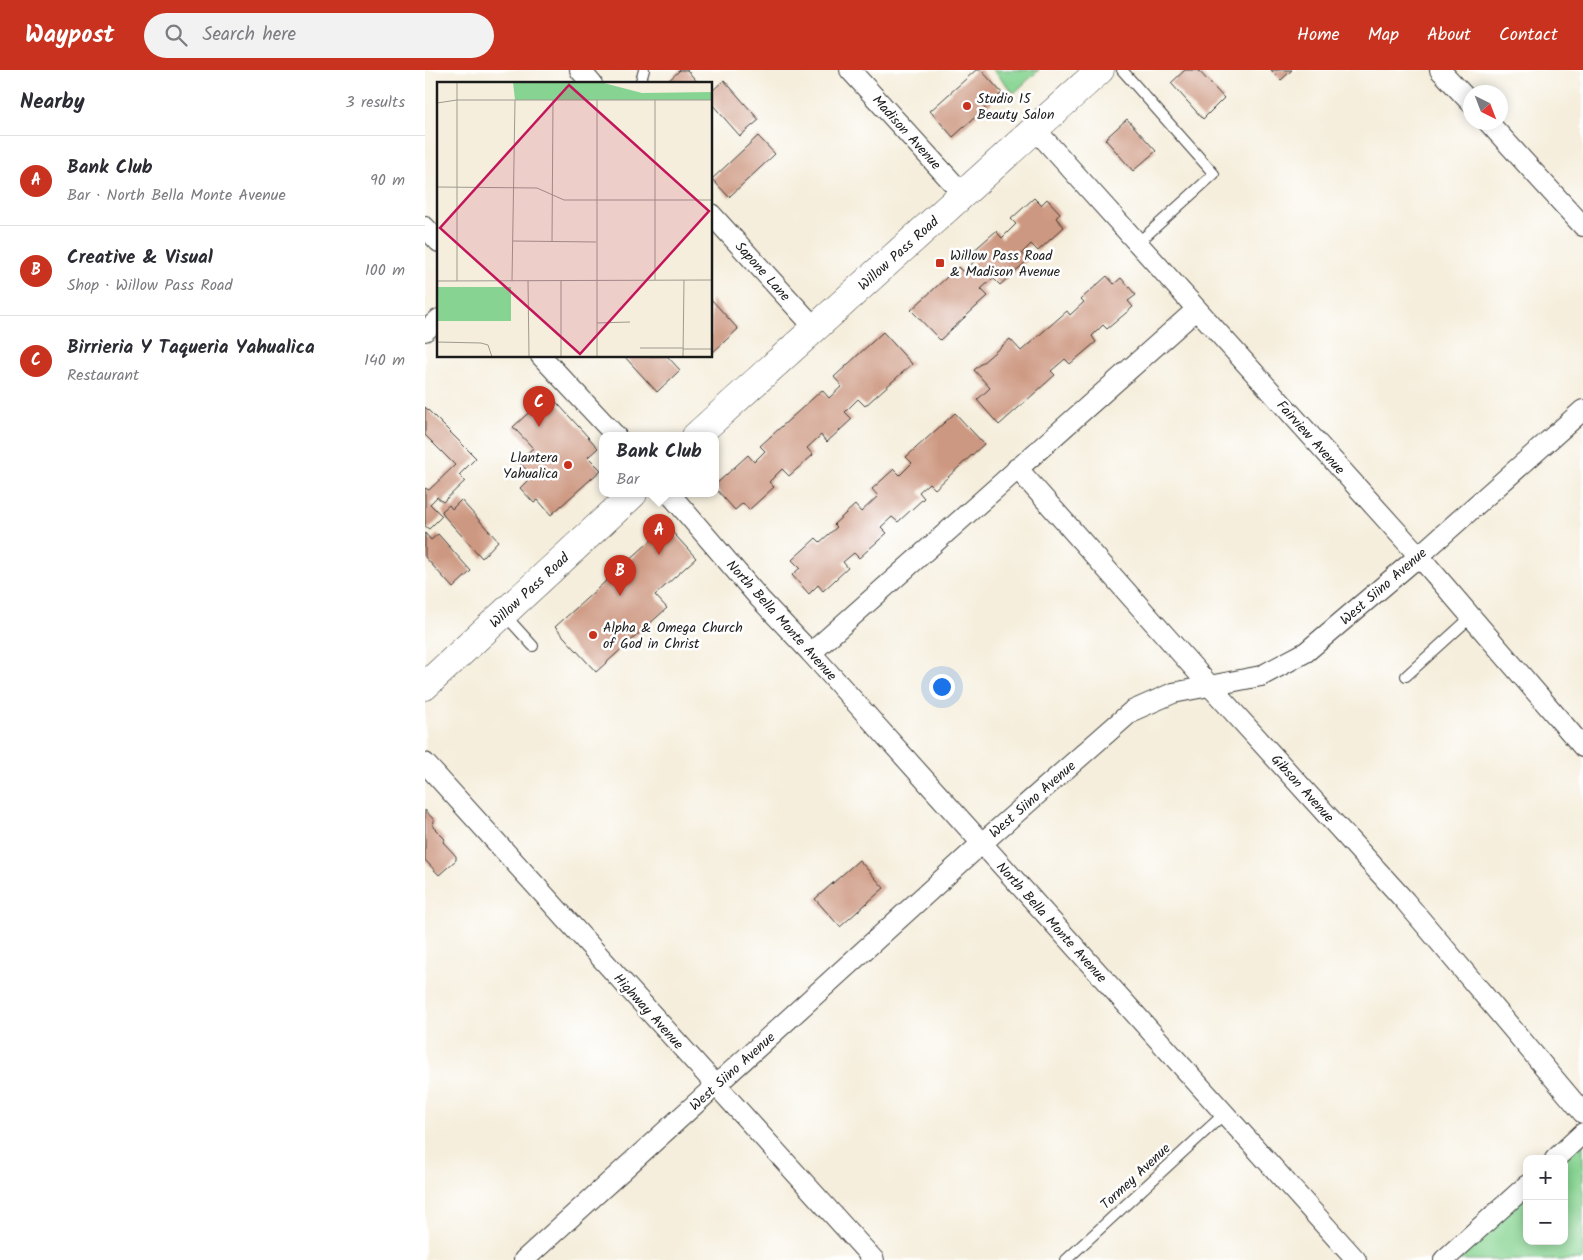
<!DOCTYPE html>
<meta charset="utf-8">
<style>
body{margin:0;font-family:Kalam,sans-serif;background:#f2f2f3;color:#2b2b33}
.controls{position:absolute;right:15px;bottom:15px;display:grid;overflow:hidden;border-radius:10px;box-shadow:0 2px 12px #0003}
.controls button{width:45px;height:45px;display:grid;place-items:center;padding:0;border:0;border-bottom:1px solid #e1e1e2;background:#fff;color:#2b2b33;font:25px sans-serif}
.compass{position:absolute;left:1038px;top:15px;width:45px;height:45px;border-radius:50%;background:#fff;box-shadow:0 2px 12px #0003;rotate:138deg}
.you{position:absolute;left:516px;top:616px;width:18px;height:18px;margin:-12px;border:4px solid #fff;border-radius:50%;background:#1a73e8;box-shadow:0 0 0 8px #1a73e833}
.badge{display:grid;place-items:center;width:32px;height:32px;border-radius:50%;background:#c8321e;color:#fff;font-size:16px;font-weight:700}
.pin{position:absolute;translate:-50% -41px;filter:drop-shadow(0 1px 2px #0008)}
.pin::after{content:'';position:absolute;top:26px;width:18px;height:15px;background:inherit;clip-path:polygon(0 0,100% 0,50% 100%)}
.popup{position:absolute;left:174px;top:362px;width:120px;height:65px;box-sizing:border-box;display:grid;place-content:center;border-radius:10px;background:#fff;filter:drop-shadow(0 1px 4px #0005);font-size:16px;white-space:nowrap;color:#7c7c81}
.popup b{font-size:19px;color:#2b2b33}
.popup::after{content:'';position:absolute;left:50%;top:100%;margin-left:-10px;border:10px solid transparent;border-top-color:#fff}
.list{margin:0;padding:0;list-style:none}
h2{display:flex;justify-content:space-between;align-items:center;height:65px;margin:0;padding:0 20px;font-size:21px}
h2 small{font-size:16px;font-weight:400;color:#7c7c81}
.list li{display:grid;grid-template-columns:32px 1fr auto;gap:15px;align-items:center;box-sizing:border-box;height:90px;padding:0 20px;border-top:1px solid #e1e1e2}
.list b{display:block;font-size:19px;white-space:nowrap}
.list p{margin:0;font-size:16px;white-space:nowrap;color:#7c7c81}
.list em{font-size:16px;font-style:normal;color:#7c7c81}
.icon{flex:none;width:28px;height:28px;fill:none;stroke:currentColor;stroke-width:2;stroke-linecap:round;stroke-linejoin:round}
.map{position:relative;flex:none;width:1158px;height:1190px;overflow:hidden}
header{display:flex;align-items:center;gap:30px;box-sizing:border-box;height:70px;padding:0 25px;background:#c8321e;color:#fff}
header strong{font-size:24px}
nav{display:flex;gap:28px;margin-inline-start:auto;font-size:18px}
.search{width:350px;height:45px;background:#f2f2f3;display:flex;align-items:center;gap:12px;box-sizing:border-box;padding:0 18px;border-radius:28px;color:#7c7c81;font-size:19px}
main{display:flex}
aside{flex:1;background:#fff}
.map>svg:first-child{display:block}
.green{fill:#87d492;stroke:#527857}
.building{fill:#cd9881}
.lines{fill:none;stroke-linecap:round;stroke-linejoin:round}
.lane-casing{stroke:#3d3c39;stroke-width:12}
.street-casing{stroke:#3d3c39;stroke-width:22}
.secondary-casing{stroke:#3d3c39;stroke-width:29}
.lane{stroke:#fff;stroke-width:10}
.street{stroke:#fff;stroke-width:20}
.secondary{stroke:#fff;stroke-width:28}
.poi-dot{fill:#c8321e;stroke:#fff;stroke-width:2}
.labels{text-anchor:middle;stroke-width:5;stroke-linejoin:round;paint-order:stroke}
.poi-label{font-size:14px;fill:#1c1c1c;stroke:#fff;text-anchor:start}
.street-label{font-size:14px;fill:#1c1c1c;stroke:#fff}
.inset-road{fill:none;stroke:#9e9a8f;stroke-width:1}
.view{fill:#c2185b;fill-opacity:0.15;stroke:#c2185b;stroke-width:2.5}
.inset-edge{fill:none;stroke:#1c1c1c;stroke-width:2.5}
</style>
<header>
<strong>Waypost</strong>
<div class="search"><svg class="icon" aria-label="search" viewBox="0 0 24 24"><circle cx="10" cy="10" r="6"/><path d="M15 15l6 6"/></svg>Search here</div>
<nav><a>Home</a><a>Map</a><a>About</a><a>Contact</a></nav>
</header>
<main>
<aside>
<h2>Nearby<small>3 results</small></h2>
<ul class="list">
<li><span class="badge">A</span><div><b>Bank Club</b><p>Bar · North Bella Monte Avenue</p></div><em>90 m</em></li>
<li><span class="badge">B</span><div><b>Creative &amp; Visual</b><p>Shop · Willow Pass Road</p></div><em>100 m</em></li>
<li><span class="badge">C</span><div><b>Birrieria Y Taqueria Yahualica</b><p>Restaurant</p></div><em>140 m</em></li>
</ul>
</aside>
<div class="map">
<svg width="1158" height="1190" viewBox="0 0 1158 1190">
<rect width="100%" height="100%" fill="#fff"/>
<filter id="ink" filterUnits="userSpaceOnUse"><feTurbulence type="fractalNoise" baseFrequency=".02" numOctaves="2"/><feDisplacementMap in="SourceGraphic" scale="10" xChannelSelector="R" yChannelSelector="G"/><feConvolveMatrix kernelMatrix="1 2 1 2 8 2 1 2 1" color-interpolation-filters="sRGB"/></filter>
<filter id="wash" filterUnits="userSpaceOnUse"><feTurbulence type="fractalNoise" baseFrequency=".0096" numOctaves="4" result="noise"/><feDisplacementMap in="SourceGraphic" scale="20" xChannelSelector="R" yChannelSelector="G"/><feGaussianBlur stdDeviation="1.12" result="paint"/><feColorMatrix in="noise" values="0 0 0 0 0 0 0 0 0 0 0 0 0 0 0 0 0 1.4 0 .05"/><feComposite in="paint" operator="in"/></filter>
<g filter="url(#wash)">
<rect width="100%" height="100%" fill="#f5eedc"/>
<g class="green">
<polygon points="568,0 614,0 589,23"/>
<polygon points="1158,1063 1158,1190 1019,1190 1102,1115 1102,1171 1139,1171 1139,1089"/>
</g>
<g id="blocks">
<g class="building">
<polygon points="255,0 262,0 274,14 240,14"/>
<polygon points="551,0 556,0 577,23 528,67 505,41"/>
<polygon points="760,0 773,0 799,28 778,49 746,13"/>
<polygon points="846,0 867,0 856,10"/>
<polygon points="299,10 334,50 315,66 286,33 286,22"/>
<polygon points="702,49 731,81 708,101 680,69"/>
<polygon points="333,66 350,84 304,127 287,109"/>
<polygon points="609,128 616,135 622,129 635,143 631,148 639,157 613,181 606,174 597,183 603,190 575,215 568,208 556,219 563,226 515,270 486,240 533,197 538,202 552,189 546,183 571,161 577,168 591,154 586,149"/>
<polygon points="682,206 689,214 696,208 711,225 703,231 708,237 682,259 678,255 667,266 671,272 645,294 640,289 626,301 630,305 574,355 552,330 565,318 549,300 585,269 596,281 642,241 645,245 659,232 656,229"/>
<polygon points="286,229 313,259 286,284"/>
<polygon points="458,262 487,294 440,336 433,329 420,342 427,349 402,372 396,365 382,378 388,385 364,406 357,399 344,412 349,417 324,440 318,433 310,440 290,418 290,415 323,385 329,392 340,381 335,376 397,320 404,328 417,316 409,307"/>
<polygon points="199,286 242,286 255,300 232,322"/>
<polygon points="124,324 173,378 163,387 176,400 126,445 113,430 109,433 95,418 107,406 93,391 108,378 88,357"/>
<polygon points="0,337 51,388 34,405 40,411 18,432 12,427 5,434 17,446 4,459 0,456 0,418 4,420 30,395 0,365"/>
<polygon points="530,343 559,374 510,419 504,413 494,422 499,428 473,452 467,447 456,457 462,463 434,488 429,483 418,492 423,498 398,521 393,515 384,524 367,505 375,498 367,490 391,468 395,472 412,457 409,454 430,435 436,442 453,426 447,419 469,399 475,405 487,393 481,387"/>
<polygon points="36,430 73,471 57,488 19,446 17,441 24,435 27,439"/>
<polygon points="242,456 271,488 230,525 242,538 171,602 130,557"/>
<polygon points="0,463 6,470 13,464 46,501 28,518 0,487"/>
<polygon points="0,740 9,750 8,757 20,769 18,772 31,786 31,790 14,805 0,790"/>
<polygon points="434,790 459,818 415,857 390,829"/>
</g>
</g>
</g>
<g filter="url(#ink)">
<use href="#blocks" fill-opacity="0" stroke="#3d3c39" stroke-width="1"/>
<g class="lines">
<defs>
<g id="lane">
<polyline points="697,0 789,104 714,172"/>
<polyline points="215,14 219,0"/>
<polyline points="79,544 108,576"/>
<polyline points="981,606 1046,547"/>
<polyline points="641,1190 799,1044"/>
</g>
<g id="street">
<polyline points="155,0 167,14"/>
<polyline points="425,0 538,124"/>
<polyline points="1015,0 1046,33"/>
<polyline points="1063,52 1158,156"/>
<polyline points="610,59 994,486 1158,677"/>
<polyline points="286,144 390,258"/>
<polyline points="0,157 14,172"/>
<polyline points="0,261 14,249"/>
<polyline points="116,286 191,366"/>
<polyline points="592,398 784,615 980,831 1158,1043"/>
<polyline points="245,424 335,529 386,583 931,1190"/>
<polyline points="386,583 771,240"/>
<polyline points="0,693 449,1190"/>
<polyline points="1130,1089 1158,1063"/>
<polyline points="99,1190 556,774 707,641 748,623 836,606 881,582 994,486 1158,340"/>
<polyline points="1019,1190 1102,1115"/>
</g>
<g id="secondary">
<polyline points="271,366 675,0"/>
<polyline points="0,616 208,424"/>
</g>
</defs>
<use href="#lane" class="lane-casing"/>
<use href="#street" class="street-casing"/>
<use href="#secondary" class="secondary-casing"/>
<use href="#lane" class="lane"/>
<use href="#street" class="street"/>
<use href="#secondary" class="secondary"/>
</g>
</g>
<g class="poi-dot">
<circle cx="542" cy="36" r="5"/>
<rect x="510" y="188" width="10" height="10" rx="2.5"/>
<circle cx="143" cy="395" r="5"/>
<circle cx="168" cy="565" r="5"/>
</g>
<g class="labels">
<g class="poi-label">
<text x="552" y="33">Studio 15<tspan x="552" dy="16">Beauty Salon</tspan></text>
<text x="525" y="190">Willow Pass Road<tspan x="525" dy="16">&amp; Madison Avenue</tspan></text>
<text x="133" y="392" text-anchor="end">Llantera<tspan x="133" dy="16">Yahualica</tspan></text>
<text x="178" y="562">Alpha &amp; Omega Church<tspan x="178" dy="16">of God in Christ</tspan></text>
</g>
<g class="street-label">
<text transform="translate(482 62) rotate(48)" y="5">Madison Avenue</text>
<text transform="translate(473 183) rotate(-42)" y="5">Willow Pass Road</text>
<text transform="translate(338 201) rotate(48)" y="5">Sapone Lane</text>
<text transform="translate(886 367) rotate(48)" y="5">Fairview Avenue</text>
<text transform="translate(958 516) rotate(-41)" y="5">West Siino Avenue</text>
<text transform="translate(104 520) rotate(-43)" y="5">Willow Pass Road</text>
<text transform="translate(357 550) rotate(48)" y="5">North Bella Monte Avenue</text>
<text transform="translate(878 718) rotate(48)" y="5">Gibson Avenue</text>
<text transform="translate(607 729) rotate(-41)" y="5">West Siino Avenue</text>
<text transform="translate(627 852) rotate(48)" y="5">North Bella Monte Avenue</text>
<text transform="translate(224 941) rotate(48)" y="5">Highway Avenue</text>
<text transform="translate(307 1001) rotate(-42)" y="5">West Siino Avenue</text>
<text transform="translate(710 1106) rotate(-43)" y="5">Tormey Avenue</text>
</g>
</g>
<g transform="translate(12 12)">
<rect width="275" height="275" fill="#f5eedc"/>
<path d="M76,0H163L205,11L275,10V18H78ZM0,205H74V239H0Z" fill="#87d492"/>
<path class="inset-road" d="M20,0V199M160,18V275M0,21L20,18H275M0,105L100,106L127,118H275M76,159L159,160M115,160L116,18M218,198V18M0,199L275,198M75,199L78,18M91,199L92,275M124,199V275M160,241L193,240M0,260L44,261L51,263L55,275M203,266H246M246,267H275M246,275L247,198"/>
<path class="view" d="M132,3L272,129L143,272L3,146Z"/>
<rect width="275" height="275" class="inset-edge"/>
</g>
</svg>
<div class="controls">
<button>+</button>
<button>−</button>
</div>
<svg class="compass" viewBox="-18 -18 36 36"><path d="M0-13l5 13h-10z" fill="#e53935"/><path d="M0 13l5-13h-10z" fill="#7c7c81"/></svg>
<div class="you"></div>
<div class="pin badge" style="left:234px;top:485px">A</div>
<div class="popup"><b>Bank Club</b>Bar</div>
<div class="pin badge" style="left:195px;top:526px">B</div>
<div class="pin badge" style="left:114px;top:357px">C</div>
</div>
</main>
